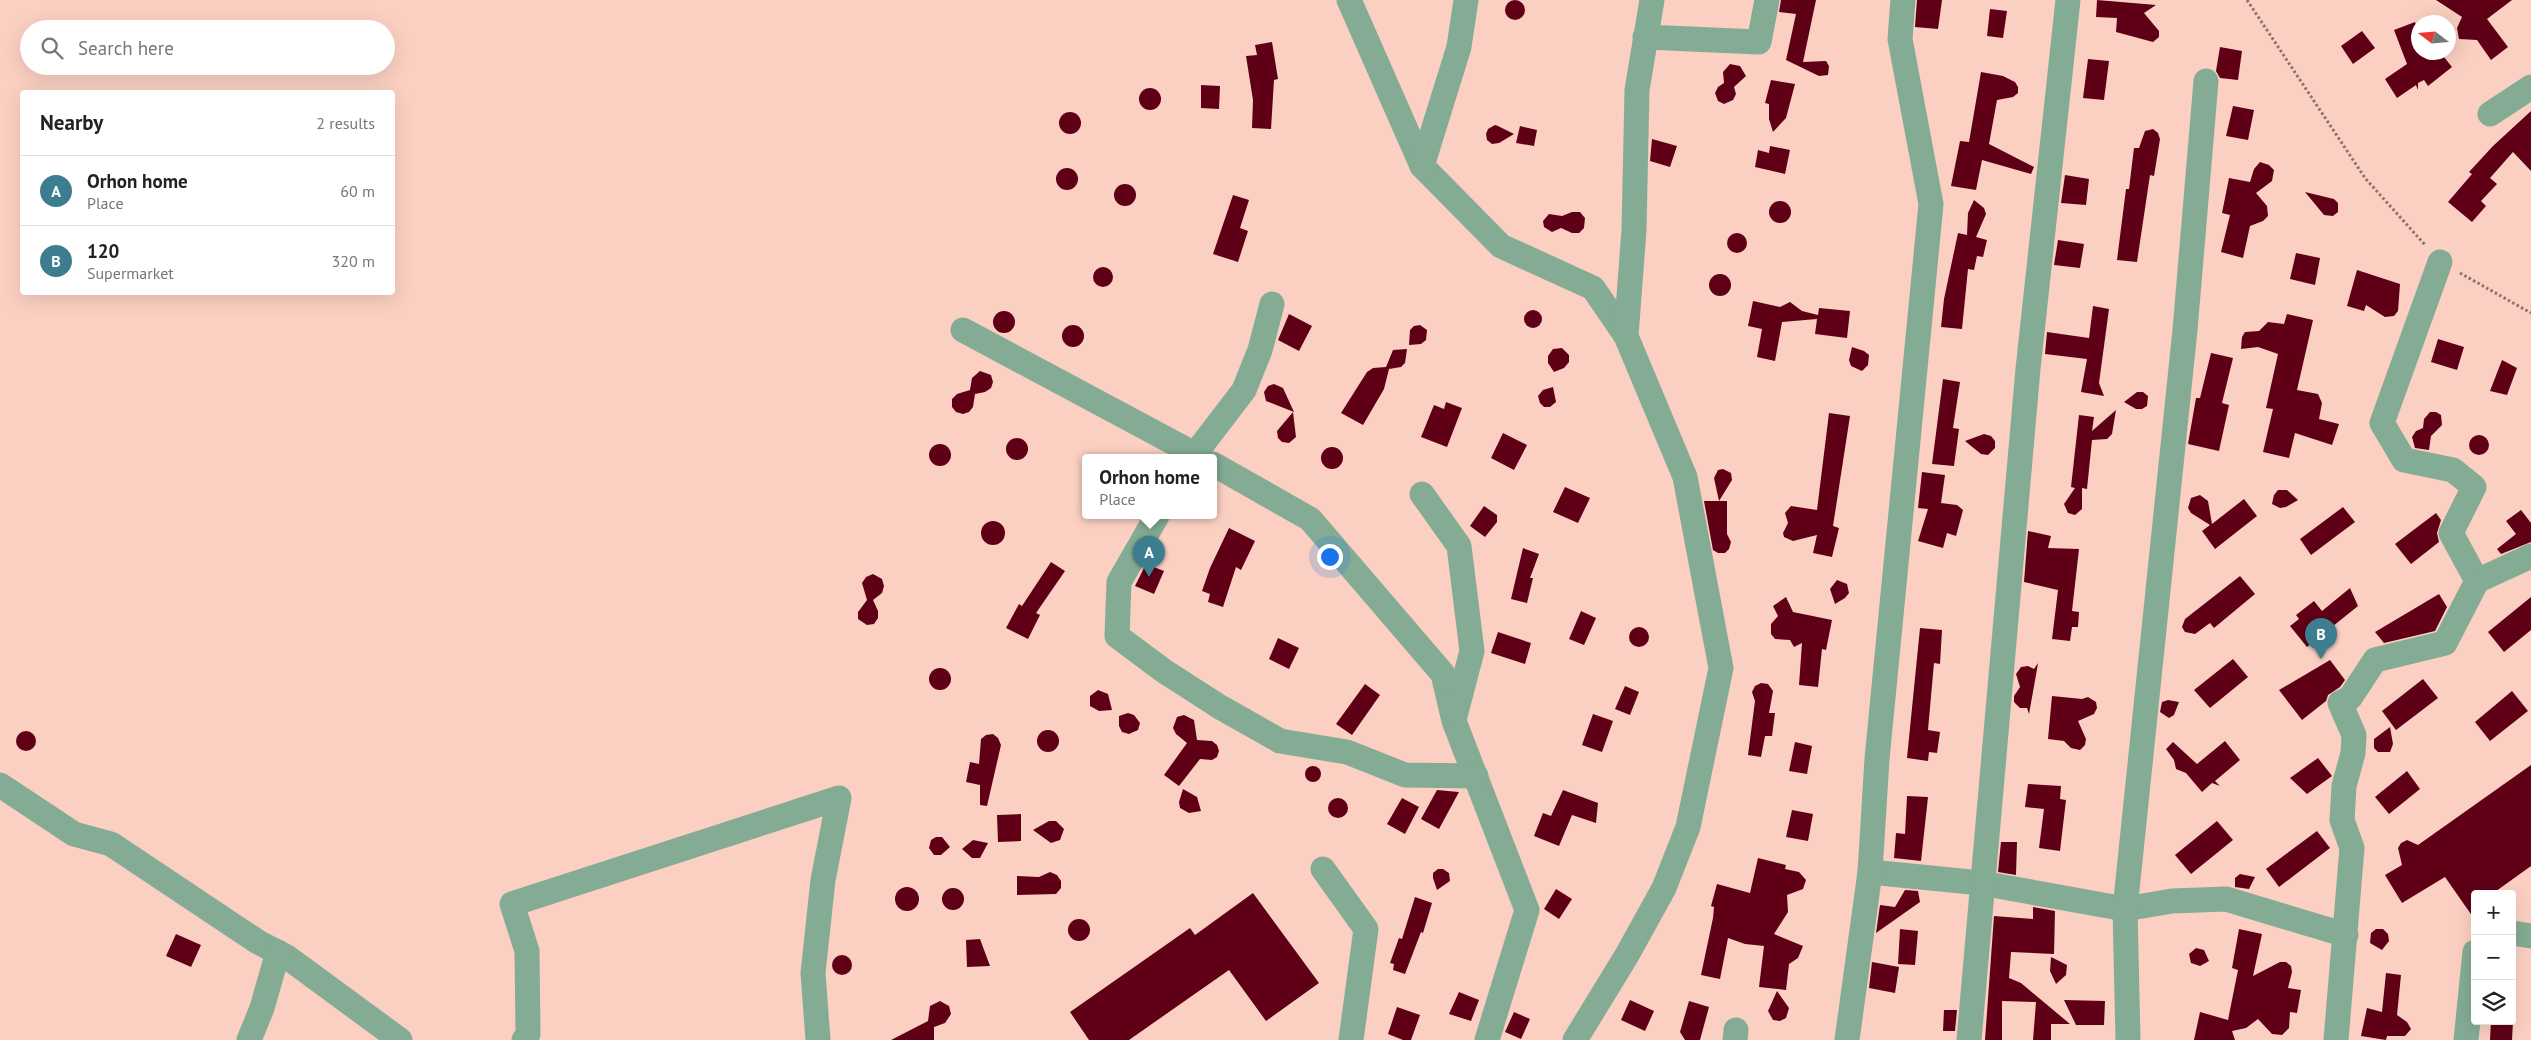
<!DOCTYPE html>
<meta charset="utf-8">
<style>
body{margin:0;font-family:"PT Sans",sans-serif;background:#f6f6f6;color:#222}
.controls{position:absolute;right:15px;bottom:15px;display:grid;overflow:hidden;border-radius:5px;box-shadow:0 5px 20px #0002}
.controls button{width:45px;height:45px;display:grid;place-items:center;padding:0;border:0;border-bottom:1px solid #e0e0e0;background:#fff;color:#222;font:25px sans-serif}
.compass{position:absolute;left:2411px;top:15px;width:45px;height:45px;border-radius:50%;background:#fff;box-shadow:0 5px 20px #0002;rotate:286deg}
.you{position:absolute;left:1329px;top:556px;width:18px;height:18px;margin:-12px;border:4px solid #fff;border-radius:50%;background:#1a73e8;box-shadow:0 0 0 8px #1a73e833}
.badge{display:grid;place-items:center;width:32px;height:32px;border-radius:50%;background:#3c7e8f;color:#fff;font-size:16px;font-weight:700}
.pin{position:absolute;translate:-50% -41px;filter:drop-shadow(0 1px 2px #0008)}
.pin::after{content:'';position:absolute;top:26px;width:18px;height:15px;background:inherit;clip-path:polygon(0 0,100% 0,50% 100%)}
.popup{position:absolute;left:1082px;top:454px;width:135px;height:65px;box-sizing:border-box;display:grid;place-content:center;border-radius:5px;background:#fff;filter:drop-shadow(0 1px 4px #0005);font-size:16px;white-space:nowrap;color:#767676}
.popup b{font-size:19px;color:#222}
.popup::after{content:'';position:absolute;left:50%;top:100%;margin-left:-10px;border:10px solid transparent;border-top-color:#fff}
.list{margin:0;padding:0;list-style:none}
h2{display:flex;justify-content:space-between;align-items:center;height:65px;margin:0;padding:0 20px;font-size:21px}
h2 small{font-size:16px;font-weight:400;color:#767676}
.list li{display:grid;grid-template-columns:32px 1fr auto;gap:15px;align-items:center;box-sizing:border-box;height:70px;padding:0 20px;border-top:1px solid #e0e0e0}
.list b{display:block;font-size:19px;white-space:nowrap}
.list p{margin:0;font-size:16px;white-space:nowrap;color:#767676}
.list em{font-size:16px;font-style:normal;color:#767676}
.icon{flex:none;width:28px;height:28px;fill:none;stroke:currentColor;stroke-width:2;stroke-linecap:round;stroke-linejoin:round}
.map{position:relative;flex:none;width:2531px;height:1040px;overflow:hidden}
.search{position:absolute;background:#fff;box-shadow:0 5px 20px #0002;left:20px;top:20px;width:375px;height:55px;display:flex;align-items:center;gap:12px;box-sizing:border-box;padding:0 18px;border-radius:28px;color:#767676;font-size:19px}
.panel{position:absolute;background:#fff;box-shadow:0 5px 20px #0002;left:20px;top:90px;width:375px;height:205px;border-radius:5px}
.map>svg:first-child{display:block}
.building{fill:#5f0016}
.lines{fill:none;stroke-linecap:round;stroke-linejoin:round}
.path{stroke:#907168;stroke-width:3;stroke-dasharray:2.5 2.5;stroke-linecap:butt}
.minor{stroke:#84ac94;stroke-width:25}
</style>
<div class="map">
<svg width="2531" height="1040" viewBox="0 0 2531 1040">
<rect width="100%" height="100%" fill="#fbd0c2"/>
<g class="building">
<circle cx="1515" cy="10" r="10"/>
<polygon points="1781,0 1816,0 1803,62 1826,61 1829,66 1828,75 1819,76 1786,60 1796,14 1779,12"/>
<polygon points="1917,0 1942,0 1938,29 1915,27"/>
<polygon points="2097,0 2156,5 2144,13 2159,31 2159,37 2153,42 2116,32 2117,18 2096,17"/>
<polygon points="2436,0 2512,0 2487,19 2508,47 2491,60 2477,40 2459,39 2457,28 2462,17"/>
<polygon points="1990,9 2007,11 2003,38 1987,36"/>
<polygon points="2415,22 2418,31 2418,52 2440,52 2452,67 2428,86 2424,80 2418,83 2418,90 2416,85 2397,98 2385,79 2407,64 2394,30"/>
<polygon points="2362,31 2375,48 2353,64 2341,46"/>
<polygon points="1272,42 1278,79 1274,80 1271,129 1252,128 1253,100 1246,56 1257,55 1255,45"/>
<polygon points="2220,47 2242,51 2238,80 2220,78 2216,71"/>
<polygon points="2088,59 2109,61 2104,100 2083,98"/>
<polygon points="1730,64 1740,66 1746,76 1734,87 1736,94 1733,100 1724,104 1718,101 1715,93 1718,87 1724,83 1723,72"/>
<polygon points="1981,72 2003,76 2015,82 2018,87 2018,93 2013,97 1997,100 1989,144 2034,167 2031,174 1982,160 1976,190 1951,186 1960,141 1969,142"/>
<polygon points="1771,80 1795,84 1786,118 1773,132 1769,119 1769,104 1765,103"/>
<polygon points="1201,85 1220,86 1219,109 1201,108"/>
<circle cx="1150" cy="99" r="11"/>
<polygon points="2233,106 2254,110 2248,140 2226,136"/>
<polygon points="2531,111 2531,171 2513,152 2490,178 2497,184 2481,201 2486,206 2472,222 2448,202 2472,174 2469,172 2493,146"/>
<circle cx="1070" cy="123" r="11"/>
<polygon points="1495,125 1498,126 1514,134 1499,143 1492,144 1487,140 1486,134 1488,129"/>
<polygon points="1520,126 1537,130 1534,146 1516,143"/>
<polygon points="2153,129 2158,133 2160,139 2154,176 2150,175 2137,262 2117,260 2126,189 2129,189 2134,148 2139,148 2145,131"/>
<polygon points="1652,139 1677,146 1670,167 1650,161"/>
<polygon points="1770,146 1790,150 1785,174 1755,167 1758,150 1769,153"/>
<polygon points="2260,162 2269,165 2274,170 2272,181 2256,193 2267,206 2268,216 2263,221 2250,226 2243,258 2221,252 2230,215 2222,213 2229,178 2250,182 2254,169"/>
<circle cx="1067" cy="179" r="11"/>
<polygon points="2065,175 2089,179 2086,205 2061,203"/>
<circle cx="1125" cy="195" r="11"/>
<polygon points="2305,192 2334,199 2338,203 2338,212 2333,216 2324,215"/>
<polygon points="1233,195 1249,200 1240,228 1248,231 1238,262 1213,254"/>
<polygon points="1974,200 1984,208 1986,214 1976,237 1987,240 1983,257 1977,256 1974,270 1968,269 1962,329 1941,327 1944,299 1958,233 1967,235 1968,213"/>
<circle cx="1780" cy="212" r="11"/>
<polygon points="1572,212 1580,212 1585,218 1584,228 1579,233 1572,233 1561,228 1552,232 1544,227 1543,221 1549,214 1562,216"/>
<circle cx="1737" cy="243" r="10"/>
<polygon points="2058,240 2084,244 2080,268 2054,265"/>
<polygon points="2296,253 2320,258 2315,285 2290,279"/>
<circle cx="1103" cy="277" r="10"/>
<polygon points="2357,270 2400,284 2398,311 2394,316 2385,317 2366,305 2364,311 2347,306"/>
<circle cx="1720" cy="285" r="11"/>
<polygon points="1753,301 1780,307 1790,302 1802,311 1818,315 1819,308 1850,311 1847,338 1815,334 1817,319 1782,322 1775,361 1757,357 1762,329 1748,326"/>
<polygon points="2093,306 2109,309 2099,383 2104,396 2081,392 2087,359 2045,354 2047,332 2089,338"/>
<circle cx="1533" cy="319" r="9"/>
<circle cx="1004" cy="322" r="11"/>
<polygon points="1289,314 1312,326 1299,351 1278,340"/>
<polygon points="2287,314 2313,320 2297,390 2318,394 2322,403 2319,419 2339,424 2332,445 2295,433 2289,458 2263,452 2273,409 2266,408 2278,354 2258,347 2241,349 2242,337 2245,332 2259,331 2268,322 2284,324"/>
<circle cx="1073" cy="336" r="11"/>
<polygon points="1420,325 1427,330 1426,340 1421,344 1409,345 1410,330 1414,326"/>
<polygon points="2438,339 2464,347 2457,370 2431,362"/>
<polygon points="1852,347 1864,351 1869,355 1868,365 1862,371 1851,366 1849,360"/>
<polygon points="1562,348 1569,355 1569,362 1564,368 1554,372 1548,363 1548,356 1553,349"/>
<polygon points="1407,349 1405,363 1401,367 1389,369 1384,389 1363,425 1341,413 1367,372 1373,368 1386,367 1393,350"/>
<polygon points="2211,353 2233,358 2222,403 2229,405 2219,451 2188,444 2196,398 2200,398"/>
<polygon points="2502,360 2517,368 2507,395 2490,391"/>
<polygon points="980,371 991,375 993,382 991,388 985,392 975,394 973,407 969,412 963,414 956,412 952,407 952,399 957,394 970,390 972,378"/>
<polygon points="1943,379 1960,382 1953,428 1959,429 1954,466 1932,464"/>
<polygon points="1274,384 1283,388 1294,412 1266,401 1264,392 1268,386"/>
<polygon points="1553,387 1556,402 1550,407 1544,407 1540,403 1538,396 1543,390"/>
<polygon points="2137,392 2143,392 2148,396 2147,406 2142,409 2136,409 2124,402"/>
<polygon points="1446,402 1462,408 1447,447 1421,437 1434,405 1444,409"/>
<polygon points="2116,410 2112,434 2107,439 2092,440 2087,489 2082,488 2082,509 2075,515 2068,513 2064,504 2075,488 2071,487 2079,415 2094,417 2092,431"/>
<polygon points="1293,412 1296,437 1289,443 1282,442 1278,438 1277,431"/>
<polygon points="2430,412 2436,412 2441,415 2442,425 2431,436 2429,450 2415,448 2412,437 2416,431 2423,428 2424,419"/>
<polygon points="1829,413 1850,416 1833,526 1839,528 1832,557 1813,553 1817,535 1793,541 1784,537 1783,533 1788,523 1785,513 1791,506 1817,510"/>
<polygon points="1503,433 1527,445 1514,470 1491,458"/>
<polygon points="1984,434 1991,436 1995,441 1995,448 1988,455 1981,454 1965,441"/>
<circle cx="2479" cy="445" r="10"/>
<circle cx="1017" cy="449" r="11"/>
<circle cx="940" cy="455" r="11"/>
<circle cx="1332" cy="458" r="11"/>
<polygon points="1723,469 1731,473 1732,480 1719,501 1714,478 1718,470"/>
<polygon points="1922,472 1945,475 1941,503 1957,505 1963,510 1956,536 1947,533 1943,548 1918,541 1928,509 1918,508"/>
<polygon points="1565,487 1590,498 1578,523 1553,512"/>
<polygon points="2278,490 2287,490 2298,500 2286,507 2280,508 2272,504 2274,495"/>
<polygon points="2200,495 2208,501 2212,524 2244,499 2257,516 2215,549 2202,531 2210,525 2191,513 2188,508 2191,498"/>
<polygon points="1704,501 1727,501 1727,534 1731,542 1729,549 1725,553 1718,553 1713,550"/>
<polygon points="1484,506 1497,515 1497,522 1485,537 1470,526"/>
<polygon points="2343,507 2355,522 2311,555 2300,539"/>
<polygon points="2521,510 2531,523 2531,542 2501,554 2497,549 2516,534 2506,521"/>
<polygon points="2436,513 2441,520 2437,533 2439,542 2411,564 2395,544"/>
<circle cx="993" cy="533" r="12"/>
<polygon points="1229,528 1255,541 1241,570 1236,567 1223,607 1208,602 1210,594 1202,591 1210,568"/>
<polygon points="2028,531 2051,536 2048,548 2079,549 2072,611 2079,612 2078,627 2072,627 2070,641 2052,639 2058,590 2024,582"/>
<polygon points="1523,548 1539,554 1530,578 1533,578 1527,603 1511,599"/>
<polygon points="1051,562 1065,571 1036,613 1040,615 1028,639 1006,628 1019,604 1022,606"/>
<polygon points="1146,564 1164,571 1154,594 1135,586"/>
<polygon points="873,574 882,579 884,586 882,593 873,600 878,611 878,618 874,624 867,625 858,619 858,612 867,600 862,583 866,577"/>
<polygon points="2240,576 2255,594 2214,628 2210,623 2195,634 2185,632 2182,627 2185,619"/>
<polygon points="1837,580 1847,584 1849,593 1845,598 1835,604 1830,589"/>
<polygon points="2350,588 2358,606 2307,647 2290,626 2299,619 2296,615 2314,601 2322,611"/>
<polygon points="2439,594 2447,607 2435,631 2384,643 2375,632"/>
<polygon points="1786,597 1793,612 1832,620 1826,650 1822,649 1818,687 1799,685 1802,643 1794,647 1790,640 1775,639 1771,634 1771,624 1778,616 1773,606"/>
<polygon points="2531,597 2531,630 2504,652 2488,632"/>
<polygon points="1581,611 1596,618 1584,645 1569,639"/>
<circle cx="1639" cy="637" r="10"/>
<polygon points="1920,628 1942,630 1940,664 1934,663 1928,730 1940,732 1937,753 1929,752 1928,761 1907,758"/>
<polygon points="1498,632 1531,643 1525,664 1491,653"/>
<polygon points="1278,638 1299,648 1289,669 1269,659"/>
<polygon points="2233,659 2248,677 2210,708 2194,690"/>
<polygon points="2330,660 2345,680 2340,687 2328,695 2326,701 2302,720 2279,690"/>
<polygon points="2038,663 2036,675 2029,714 2027,708 2020,708 2014,702 2014,696 2020,687 2016,674 2021,667 2028,666 2034,669"/>
<circle cx="940" cy="679" r="11"/>
<polygon points="2423,679 2438,698 2396,730 2382,711"/>
<polygon points="1761,683 1768,684 1773,691 1769,713 1775,713 1772,736 1765,736 1761,757 1748,755 1755,701 1752,692 1755,686"/>
<polygon points="1365,684 1380,695 1352,735 1336,724"/>
<polygon points="1625,686 1639,692 1630,715 1615,709"/>
<polygon points="1098,690 1108,694 1112,710 1099,711 1090,706 1090,696"/>
<polygon points="2512,691 2528,711 2490,741 2475,722"/>
<polygon points="2052,696 2082,699 2088,697 2096,702 2097,708 2094,714 2078,721 2086,739 2085,745 2080,750 2071,748 2064,741 2048,739"/>
<polygon points="2168,700 2179,702 2174,715 2169,718 2160,712 2162,702"/>
<polygon points="1128,713 1134,715 1140,723 1138,730 1129,734 1122,732 1119,726 1119,716"/>
<polygon points="1593,714 1613,721 1602,752 1582,745"/>
<polygon points="1184,715 1194,720 1197,740 1212,741 1217,745 1219,751 1217,757 1212,760 1200,759 1179,786 1164,775 1187,743 1176,734 1173,728 1177,717"/>
<polygon points="2390,727 2393,744 2390,752 2378,752 2374,748 2374,739"/>
<circle cx="1048" cy="741" r="11"/>
<circle cx="26" cy="741" r="10"/>
<polygon points="993,734 998,738 1001,745 987,806 980,805 980,785 966,782 970,762 979,764 981,739 986,735"/>
<polygon points="2225,741 2240,760 2215,781 2220,786 2212,783 2202,792 2186,773 2176,769 2174,760 2166,749 2173,742 2197,764"/>
<polygon points="1795,742 1812,746 1807,774 1789,771"/>
<polygon points="2318,758 2332,776 2307,794 2290,778"/>
<polygon points="2531,765 2531,866 2492,894 2475,894 2475,920 2445,877 2402,903 2385,875 2402,865 2398,848 2401,843 2407,840 2418,845"/>
<circle cx="1313" cy="774" r="8"/>
<polygon points="2407,771 2420,789 2389,814 2375,797"/>
<polygon points="2028,784 2061,786 2060,799 2066,800 2060,851 2039,848 2044,809 2025,807"/>
<polygon points="1183,789 1197,797 1201,811 1189,813 1180,808 1179,802"/>
<polygon points="1437,790 1459,792 1439,829 1421,819"/>
<polygon points="1563,790 1598,803 1596,823 1572,815 1559,846 1534,836 1543,813 1551,816"/>
<polygon points="1907,796 1928,797 1921,861 1894,858 1896,833 1905,834"/>
<circle cx="1338" cy="808" r="10"/>
<polygon points="1402,798 1419,807 1405,834 1387,824"/>
<polygon points="1792,810 1813,814 1808,841 1786,837"/>
<polygon points="1021,814 1021,841 998,842 997,815"/>
<polygon points="1049,821 1056,821 1064,829 1060,840 1051,843 1033,830"/>
<polygon points="2217,821 2233,840 2191,874 2175,855"/>
<polygon points="2317,831 2330,848 2279,887 2266,869"/>
<polygon points="936,837 942,837 950,847 941,855 934,855 929,848 931,840"/>
<polygon points="973,840 988,843 980,858 972,858 962,849"/>
<polygon points="2001,842 2017,842 2016,875 1998,872"/>
<polygon points="1758,858 1786,865 1785,869 1799,872 1806,880 1803,889 1787,895 1788,912 1774,934 1803,946 1798,958 1789,964 1786,990 1759,987 1764,946 1745,944 1728,938 1720,979 1701,975 1713,918 1714,907 1711,906 1717,884 1750,893"/>
<polygon points="1438,869 1443,869 1449,873 1450,881 1437,890 1433,878 1433,873"/>
<polygon points="1050,872 1057,875 1061,881 1061,888 1056,894 1017,895 1017,876 1039,877"/>
<polygon points="2240,874 2255,877 2249,889 2235,887 2235,878"/>
<circle cx="907" cy="899" r="12"/>
<circle cx="953" cy="899" r="11"/>
<polygon points="1556,889 1572,899 1559,919 1544,909"/>
<polygon points="1905,890 1918,891 1920,902 1876,933 1880,905 1895,907"/>
<polygon points="1253,893 1319,983 1266,1021 1229,970 1129,1040 1089,1040 1070,1012 1190,928 1195,935"/>
<polygon points="1415,897 1432,903 1423,933 1421,932 1405,974 1393,970 1394,964 1390,963 1399,938 1402,939"/>
<polygon points="2033,907 2055,911 2054,954 2011,952 2009,978 2021,983 2070,1024 2051,1024 2051,1040 2033,1040 2036,1002 2002,1001 2002,1040 1985,1040 1994,916 2033,919"/>
<circle cx="1079" cy="930" r="11"/>
<polygon points="1900,929 1918,931 1915,965 1898,964"/>
<polygon points="2239,929 2262,934 2253,976 2280,962 2286,962 2291,966 2292,972 2288,988 2301,990 2297,1013 2290,1012 2289,1028 2282,1035 2272,1034 2258,1019 2246,1028 2232,1031 2235,1040 2194,1040 2200,1012 2228,1020 2238,970 2232,968"/>
<polygon points="2376,929 2383,929 2388,934 2389,941 2382,950 2370,943 2371,933"/>
<polygon points="176,934 201,945 191,967 166,956"/>
<polygon points="980,939 990,966 967,967 966,940"/>
<polygon points="2196,948 2204,950 2209,961 2200,966 2191,963 2189,954"/>
<circle cx="842" cy="965" r="10"/>
<polygon points="2051,957 2067,965 2066,975 2056,984 2050,971"/>
<polygon points="1872,962 1899,967 1895,993 1869,988"/>
<polygon points="2386,973 2401,975 2397,1015 2407,1022 2411,1029 2405,1036 2387,1036 2386,1040 2361,1036 2367,1008 2382,1012"/>
<polygon points="1777,991 1789,1008 1786,1018 1780,1021 1773,1020 1768,1011"/>
<polygon points="1459,992 1479,1000 1471,1021 1449,1014"/>
<polygon points="1630,1000 1654,1011 1645,1031 1621,1020"/>
<polygon points="2064,1000 2105,1001 2104,1025 2076,1025"/>
<polygon points="940,1001 949,1006 951,1014 945,1023 934,1027 934,1040 891,1040 928,1021 930,1006"/>
<polygon points="1689,1001 1709,1007 1700,1040 1685,1040 1680,1032"/>
<polygon points="1397,1007 1420,1015 1411,1040 1403,1040 1388,1034"/>
<polygon points="1944,1010 1957,1010 1955,1031 1943,1031"/>
<polygon points="1514,1012 1530,1019 1521,1039 1505,1032"/>
<polygon points="2491,1021 2513,1021 2512,1040 2490,1040"/>
</g>
<g class="lines">
<g class="path">
<polyline points="2247,0 2365,178 2426,246"/>
<polyline points="2460,273 2531,313"/>
</g>
<g class="minor">
<polyline points="1349,0 1422,166 1501,246 1593,288 1626,336"/>
<polyline points="1645,37 1759,42 1767,0"/>
<polyline points="2490,114 2531,87"/>
<polyline points="1422,166 1459,47 1466,0"/>
<polyline points="2440,262 2382,423 2404,460 2453,470 2474,487 2451,533 2477,581"/>
<polyline points="963,330 1202,458"/>
<polyline points="1192,458 1244,390 1260,350 1272,304"/>
<polyline points="1213,464 1310,519 1443,674 1454,721 1527,910 1487,1040"/>
<polyline points="1422,494 1459,546 1472,651 1455,716"/>
<polyline points="1157,516 1119,582 1117,636 1164,671 1220,707 1280,741 1347,752 1405,775 1476,776"/>
<polyline points="0,785 74,834 111,844 258,942 287,957 400,1040"/>
<polyline points="1323,869 1366,929 1351,1040"/>
<polyline points="1870,872 1981,883 2125,909 2172,901 2226,899 2346,935"/>
<polyline points="2512,933 2531,936"/>
<polyline points="249,1040 262,1008 278,952"/>
<polyline points="524,1040 528,1034 527,951 512,904 839,798 823,880 813,973 818,1040"/>
<polyline points="1575,1040 1627,955 1664,888 1688,827 1721,668 1685,477 1626,336 1634,230 1637,90 1652,0"/>
<polyline points="1735,1040 1736,1030"/>
<polyline points="1847,1040 1870,872 1877,759 1931,204 1900,39 1903,0"/>
<polyline points="1969,1040 2028,369 2068,0"/>
<polyline points="2128,1040 2125,909 2185,330 2206,81"/>
<polyline points="2336,1040 2352,848 2342,820 2344,786 2353,753 2354,735 2340,703 2350,698 2375,660 2445,643 2477,581 2531,556"/>
<polyline points="2466,1040 2475,952"/>
</g>
</g>
</svg>
<div class="controls">
<button>+</button>
<button>−</button>
<button><svg class="icon" aria-label="layers" viewBox="0 0 24 24"><path d="M12 4l9 5-9 5-9-5zM3 14l9 5 9-5"/></svg></button>
</div>
<svg class="compass" viewBox="-18 -18 36 36"><path d="M0-13l5 13h-10z" fill="#e53935"/><path d="M0 13l5-13h-10z" fill="#767676"/></svg>
<div class="you"></div>
<div class="pin badge" style="left:1149px;top:577px">A</div>
<div class="popup"><b>Orhon home</b>Place</div>
<div class="pin badge" style="left:2321px;top:659px">B</div>
<div class="search"><svg class="icon" aria-label="search" viewBox="0 0 24 24"><circle cx="10" cy="10" r="6"/><path d="M15 15l6 6"/></svg>Search here</div>
<section class="panel">
<h2>Nearby<small>2 results</small></h2>
<ul class="list">
<li><span class="badge">A</span><div><b>Orhon home</b><p>Place</p></div><em>60 m</em></li>
<li><span class="badge">B</span><div><b>120</b><p>Supermarket</p></div><em>320 m</em></li>
</ul>
</section>
</div>
